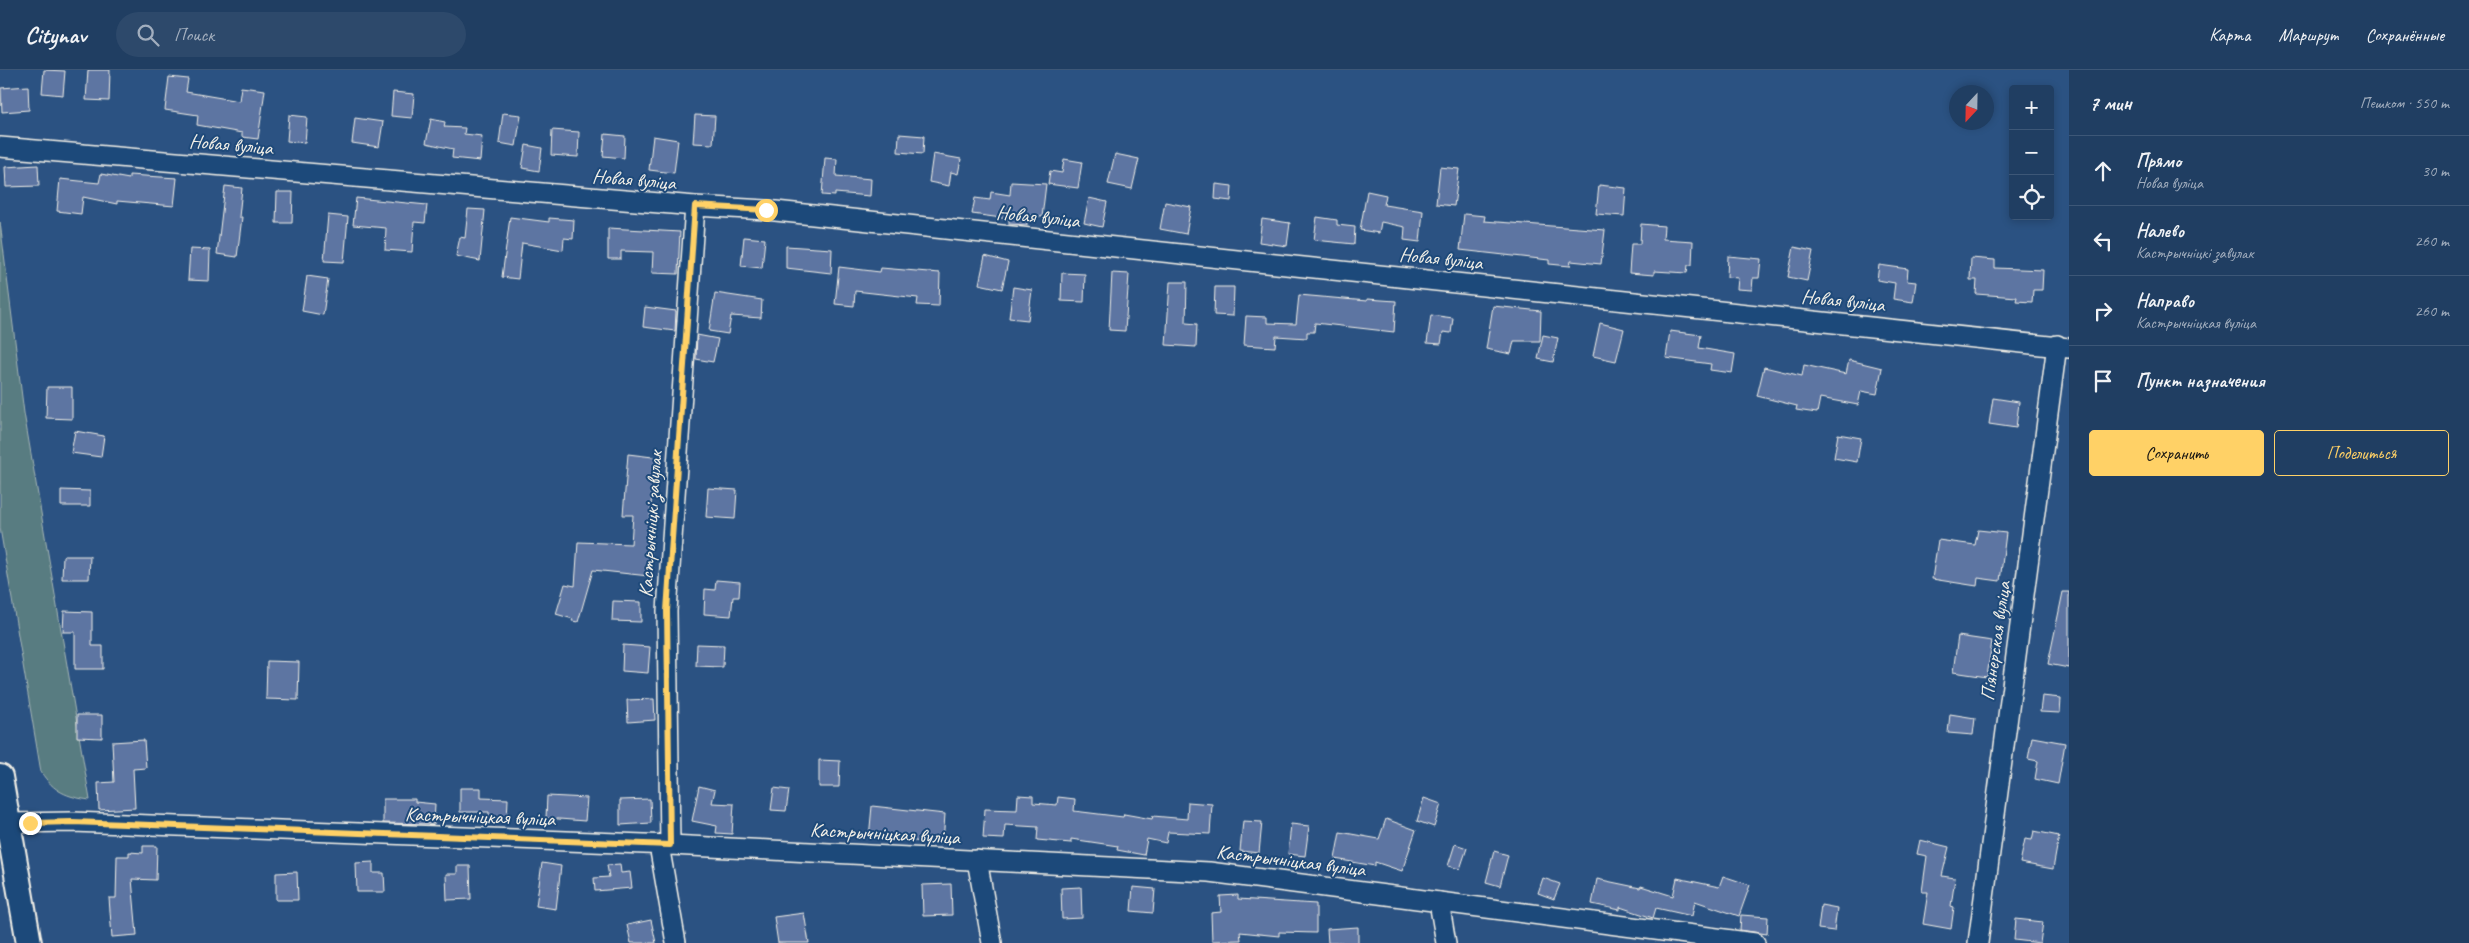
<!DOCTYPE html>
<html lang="ru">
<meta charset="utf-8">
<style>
body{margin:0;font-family:Caveat,sans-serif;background:#2d496b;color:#f1f3f6}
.controls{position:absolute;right:15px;top:15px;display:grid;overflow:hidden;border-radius:5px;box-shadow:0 2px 8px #0003}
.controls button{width:45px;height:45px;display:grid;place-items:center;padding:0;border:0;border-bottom:1px solid #3d5777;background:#203e62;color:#f1f3f6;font:25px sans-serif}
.compass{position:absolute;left:1949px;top:15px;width:45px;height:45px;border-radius:50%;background:#203e62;box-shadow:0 2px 8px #0003;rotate:202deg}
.stop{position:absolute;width:15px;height:15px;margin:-11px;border:4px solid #ffd166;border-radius:50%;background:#fff}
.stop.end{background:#ffd166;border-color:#fff;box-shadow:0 1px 5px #0008}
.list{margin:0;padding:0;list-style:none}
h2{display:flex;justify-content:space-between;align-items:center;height:65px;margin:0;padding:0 20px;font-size:21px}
h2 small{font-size:16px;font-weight:400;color:#a2aebe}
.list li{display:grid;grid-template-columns:32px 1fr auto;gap:15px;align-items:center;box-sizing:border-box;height:70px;padding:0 20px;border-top:1px solid #3d5777}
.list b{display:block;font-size:19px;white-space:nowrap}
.list p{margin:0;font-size:16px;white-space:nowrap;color:#a2aebe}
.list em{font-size:16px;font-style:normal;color:#a2aebe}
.actions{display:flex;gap:10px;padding:15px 20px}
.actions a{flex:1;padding:11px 0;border:1px solid #ffd166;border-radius:5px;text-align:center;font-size:18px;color:#ffd166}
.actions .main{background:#ffd166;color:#111}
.icon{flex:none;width:28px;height:28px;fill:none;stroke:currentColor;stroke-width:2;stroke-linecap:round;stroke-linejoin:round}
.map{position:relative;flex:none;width:2069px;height:873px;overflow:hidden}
header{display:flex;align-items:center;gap:30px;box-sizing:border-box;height:70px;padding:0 25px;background:#203e62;border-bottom:1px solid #3d5777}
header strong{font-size:24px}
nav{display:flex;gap:28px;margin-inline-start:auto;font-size:18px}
.search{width:350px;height:45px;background:#2d496b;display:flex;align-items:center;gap:12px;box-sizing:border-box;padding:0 18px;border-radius:28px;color:#a2aebe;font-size:19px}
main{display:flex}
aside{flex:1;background:#203e62}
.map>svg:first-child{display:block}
.green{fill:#587c81;stroke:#a6b6b4}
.building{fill:#5d74a2;stroke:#f4f1e8}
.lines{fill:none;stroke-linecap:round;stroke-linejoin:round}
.minor-casing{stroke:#f4f1e8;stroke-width:22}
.major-casing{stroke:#f4f1e8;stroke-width:28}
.minor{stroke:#1f4a7a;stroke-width:19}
.major{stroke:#1f4a7a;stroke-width:24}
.route{stroke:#ffd166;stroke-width:6}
.labels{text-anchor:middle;stroke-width:4;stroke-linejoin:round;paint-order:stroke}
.street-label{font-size:20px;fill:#f4f1e8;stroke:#1f4a7a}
</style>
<header>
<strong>Citynav</strong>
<div class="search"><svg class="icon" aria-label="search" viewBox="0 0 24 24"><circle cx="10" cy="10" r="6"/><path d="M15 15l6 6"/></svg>Поиск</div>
<nav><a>Карта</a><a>Маршрут</a><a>Сохранённые</a></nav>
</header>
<main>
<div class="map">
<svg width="2069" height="873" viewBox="0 0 2069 873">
<rect width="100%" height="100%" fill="#2b5282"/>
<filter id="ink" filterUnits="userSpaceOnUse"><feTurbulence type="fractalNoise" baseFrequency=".02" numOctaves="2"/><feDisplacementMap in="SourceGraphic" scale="10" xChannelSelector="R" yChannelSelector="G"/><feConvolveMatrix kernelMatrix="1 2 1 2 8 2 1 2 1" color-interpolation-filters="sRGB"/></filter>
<g filter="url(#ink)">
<path class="green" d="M0,152L24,343L90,730C67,727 54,722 41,702L0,458Z"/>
<g class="building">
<polygon points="44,0 65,1 63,25 42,23"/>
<polygon points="88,0 110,0 109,31 86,30"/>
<polygon points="169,7 188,9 186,22 239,31 241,17 265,20 258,69 242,67 242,63 197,55 198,45 165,40"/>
<polygon points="28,16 29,40 2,42 1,18"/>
<polygon points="393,22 414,24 412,48 391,46"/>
<polygon points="503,43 521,45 516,76 499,73"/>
<polygon points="289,45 307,47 305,73 287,71"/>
<polygon points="695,45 715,46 713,74 693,73"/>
<polygon points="355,48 383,52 379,77 352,73"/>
<polygon points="431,49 445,52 444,57 465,58 464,64 482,66 480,91 452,88 453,79 426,73"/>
<polygon points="552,60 579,62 578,87 551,85"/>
<polygon points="605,64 625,66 624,88 603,86"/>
<polygon points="899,64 924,66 923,84 898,82"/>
<polygon points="653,66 678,70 674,103 649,100"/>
<polygon points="526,75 542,78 539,101 522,98"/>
<polygon points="933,84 961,89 958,104 951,102 949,116 929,112"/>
<polygon points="1115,84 1139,89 1132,119 1108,114"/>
<polygon points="825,88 837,89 836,106 871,109 870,126 835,123 835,126 822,125"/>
<polygon points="1064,89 1082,92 1078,118 1048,114 1050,101 1062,103"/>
<polygon points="38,95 39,116 6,117 5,97"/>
<polygon points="1440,97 1459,99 1454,136 1436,134"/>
<polygon points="101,104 129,109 129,105 177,108 174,136 117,131 117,134 83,127 81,144 57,141 60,109 99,113"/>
<polygon points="1011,112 1046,114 1042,147 1027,145 1027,155 1009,154 1009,149 972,144 975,128 990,130 991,122 1010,125"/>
<polygon points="1216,114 1232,116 1231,131 1215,129"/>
<polygon points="1599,115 1626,118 1624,146 1596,144"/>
<polygon points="225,116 242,118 239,147 242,147 237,187 217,184"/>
<polygon points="1367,121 1386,125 1384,135 1423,141 1420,172 1404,170 1405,157 1381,152 1379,163 1360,160"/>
<polygon points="277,122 293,122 292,153 276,153"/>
<polygon points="356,128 427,135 425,153 414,152 412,182 385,180 386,158 353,155"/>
<polygon points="1089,128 1107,132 1102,157 1084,153"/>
<polygon points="1165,132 1191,137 1186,164 1160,159"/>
<polygon points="468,139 485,140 480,191 456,186 460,167 465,168"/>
<polygon points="1464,144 1485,146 1484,151 1605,160 1601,194 1571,191 1570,196 1549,194 1549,190 1460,180"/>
<polygon points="328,145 348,147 344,192 324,191"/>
<polygon points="510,147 549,152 549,148 574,150 573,169 564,168 563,180 522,173 518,209 502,207"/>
<polygon points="1317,147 1337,150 1337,155 1355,157 1354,174 1314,170"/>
<polygon points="1262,149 1290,153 1287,176 1259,172"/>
<polygon points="1641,154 1664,156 1663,169 1693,171 1692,195 1688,195 1687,203 1654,201 1654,205 1629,203 1631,174 1640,174"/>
<polygon points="608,158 680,162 678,204 652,203 653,182 621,181 621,189 608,189"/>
<polygon points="744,167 765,169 762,198 741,196"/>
<polygon points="786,176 832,179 831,203 786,198"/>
<polygon points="1794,177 1813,181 1807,211 1788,207"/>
<polygon points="190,179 210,180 209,211 188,210"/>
<polygon points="985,186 1008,192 1002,219 979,214"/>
<polygon points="1728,186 1761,189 1759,208 1753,208 1752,220 1737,219 1738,208 1727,207"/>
<polygon points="1971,188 1995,190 1995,198 2043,200 2042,220 2033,220 2032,232 2016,231 2017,227 1976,224 1977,210 1970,210"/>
<polygon points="1879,195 1908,199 1907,211 1916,212 1913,232 1893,229 1895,213 1877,210"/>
<polygon points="839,197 880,202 881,198 940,203 939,236 917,235 918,228 855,221 854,236 835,234"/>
<polygon points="1062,203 1085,204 1084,232 1061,231"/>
<polygon points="1112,203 1129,204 1125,261 1109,260"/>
<polygon points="307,206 328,209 323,245 302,241"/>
<polygon points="1170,212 1187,212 1186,253 1197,254 1196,277 1166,275"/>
<polygon points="1013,217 1032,220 1028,250 1009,248"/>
<polygon points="1215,217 1234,217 1233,246 1214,245"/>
<polygon points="715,223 762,230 761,248 731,246 728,264 709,261"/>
<polygon points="1299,225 1367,231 1367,229 1396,231 1394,262 1315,253 1314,262 1307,262 1307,268 1276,266 1275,277 1244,275 1246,246 1267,247 1267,253 1296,254"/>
<polygon points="1493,236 1541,241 1540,271 1514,271 1511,284 1486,279"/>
<polygon points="645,237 676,241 675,261 643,257"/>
<polygon points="1431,245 1453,248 1451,263 1443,262 1441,274 1427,273"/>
<polygon points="1600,253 1624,259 1616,291 1593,286"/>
<polygon points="1670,261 1701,265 1699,278 1735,284 1732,303 1710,300 1711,294 1666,288"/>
<polygon points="697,265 718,269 713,292 696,289"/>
<polygon points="1543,265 1558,268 1553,292 1538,289"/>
<polygon points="1849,290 1882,298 1877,324 1861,321 1858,335 1820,328 1817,343 1796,340 1797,336 1757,326 1764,297 1802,306 1804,295 1846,304"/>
<polygon points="47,317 72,317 72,349 46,348"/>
<polygon points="1993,328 2019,332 2016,358 1989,354"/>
<polygon points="75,361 104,366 101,387 71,383"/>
<polygon points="1838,364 1861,368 1857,392 1834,388"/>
<polygon points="628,384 661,388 659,409 653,409 648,476 652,476 649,506 593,500 578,552 572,551 573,549 556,544 565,514 575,516 578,472 631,474 633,445 623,445"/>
<polygon points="708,418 737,420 735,449 706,447"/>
<polygon points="61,420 90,421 90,436 61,436"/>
<polygon points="1978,460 2006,463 2000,511 1978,508 1977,516 1932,509 1938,470 1975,475"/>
<polygon points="63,486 90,486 89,509 62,509"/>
<polygon points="716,510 740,512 739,527 733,527 731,546 704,544 705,519 715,520"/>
<polygon points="2063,522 2069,522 2069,598 2048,594"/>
<polygon points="613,531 641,532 641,552 612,551"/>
<polygon points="64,541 92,542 92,576 103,576 103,599 75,599 75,562 63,562"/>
<polygon points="1958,566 1992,571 1987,607 1953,602"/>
<polygon points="697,574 724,575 723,597 696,596"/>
<polygon points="623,575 650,577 648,603 622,601"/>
<polygon points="267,591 299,592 298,630 266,629"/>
<polygon points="2042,626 2061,628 2060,643 2040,642"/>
<polygon points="654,629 655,650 628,652 627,630"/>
<polygon points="1950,644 1975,648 1973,665 1948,663"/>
<polygon points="77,645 102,645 102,668 77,667"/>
<polygon points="2032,667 2065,673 2058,714 2035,709 2038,691 2028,689"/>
<polygon points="144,670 146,698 133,699 135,738 99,740 98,713 114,712 112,672"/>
<polygon points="819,690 840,691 839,717 819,717"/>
<polygon points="699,716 715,720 712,733 734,734 732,764 716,763 717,756 692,751"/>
<polygon points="460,718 481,718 481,728 508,729 507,750 489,750 489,742 460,742"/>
<polygon points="774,718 789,720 786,741 771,740"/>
<polygon points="1018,725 1033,726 1033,733 1057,735 1058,727 1075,729 1074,741 1123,747 1124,744 1152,749 1153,746 1187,749 1188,732 1212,734 1210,764 1168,762 1166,773 1147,769 1144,785 1117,780 1118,776 1071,769 1071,773 1037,770 1038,757 1005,755 1004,769 983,768 985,739 1017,740"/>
<polygon points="547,726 587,728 585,751 546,748"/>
<polygon points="1424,728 1441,734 1434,757 1417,751"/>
<polygon points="383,729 415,729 415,732 435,734 434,754 383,753"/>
<polygon points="650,729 651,753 620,755 620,730"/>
<polygon points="872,736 945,744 943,773 869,768"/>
<polygon points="1386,749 1416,760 1402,801 1375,792 1375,796 1335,789 1340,762 1379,769"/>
<polygon points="1243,751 1262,752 1259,783 1240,781"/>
<polygon points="1291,754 1309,756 1305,786 1288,784"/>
<polygon points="2034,761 2059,766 2053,799 2020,793 2025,769 2032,770"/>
<polygon points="1920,770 1949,777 1942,806 1955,808 1951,836 1954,837 1951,859 1923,854 1928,822 1922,822 1927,786 1917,784"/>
<polygon points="1455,774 1467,778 1460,799 1448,796"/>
<polygon points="143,776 157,776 156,810 132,809 137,865 112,867 109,828 116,828 117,786 129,786 129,782 143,783"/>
<polygon points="1494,781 1508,785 1500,816 1486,812"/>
<polygon points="373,792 373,803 384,803 385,822 357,822 356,793"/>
<polygon points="542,793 561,796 556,839 536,836"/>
<polygon points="620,794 621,803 630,802 632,818 595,821 594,808 609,807 607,795"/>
<polygon points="457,796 470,796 471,829 447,830 446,804 457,804"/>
<polygon points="297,802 298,830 276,830 276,803"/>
<polygon points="1723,806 1750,815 1739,846 1695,831 1692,846 1656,838 1653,848 1620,837 1620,840 1592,834 1597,809 1640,818 1641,816 1673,826 1677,808 1719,817"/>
<polygon points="1543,808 1560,814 1554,829 1538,823"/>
<polygon points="951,814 952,845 923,846 922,815"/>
<polygon points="1081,817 1082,848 1062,849 1061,818"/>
<polygon points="1133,817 1155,819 1153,843 1131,841"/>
<polygon points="1238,825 1238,829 1316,834 1316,863 1279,862 1279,866 1240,862 1241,870 1212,871 1211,843 1221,842 1220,826"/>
<polygon points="1821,835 1837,838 1834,861 1818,859"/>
<polygon points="804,843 809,873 778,873 774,847"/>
<polygon points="1741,845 1768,847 1767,864 1740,860"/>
<polygon points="2016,849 2043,852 2040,873 2014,870"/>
<polygon points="651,850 656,873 631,873 627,855"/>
<polygon points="1358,857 1358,873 1328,873 1327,859"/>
</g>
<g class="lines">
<defs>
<g id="minor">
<polyline points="0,77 695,136 766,140 2069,278"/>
<polyline points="9,753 73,752 670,775 1209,802 1755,873"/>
<polyline points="659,775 676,873"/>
<polyline points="670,775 667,541 695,136"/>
<polyline points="977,790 992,873"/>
<polyline points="1439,832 1446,873"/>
<polyline points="1978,873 2057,275"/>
</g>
<polyline id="major" points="0,707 29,873"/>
</defs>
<use href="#minor" class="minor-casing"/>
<use href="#major" class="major-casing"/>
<use href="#minor" class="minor"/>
<use href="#major" class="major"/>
</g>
</g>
<g class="lines" filter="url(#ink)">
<polyline class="route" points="30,753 73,752 670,775 667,541 695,136 766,140"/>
</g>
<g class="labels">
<g class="street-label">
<text transform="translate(231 74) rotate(5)" y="7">Новая вуліца</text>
<text transform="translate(634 109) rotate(5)" y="7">Новая вуліца</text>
<text transform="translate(1038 146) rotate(6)" y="7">Новая вуліца</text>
<text transform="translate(1441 188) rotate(6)" y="7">Новая вуліца</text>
<text transform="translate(1843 230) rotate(6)" y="7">Новая вуліца</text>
<text transform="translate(650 454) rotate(-86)" y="7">Кастрычніцкі завулак</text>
<text transform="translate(1995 571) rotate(-82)" y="7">Піянерская вуліца</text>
<text transform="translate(480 746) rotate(2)" y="7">Кастрычніцкая вуліца</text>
<text transform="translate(885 763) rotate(3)" y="7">Кастрычніцкая вуліца</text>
<text transform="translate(1291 790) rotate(7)" y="7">Кастрычніцкая вуліца</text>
</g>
</g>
</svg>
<div class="controls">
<button>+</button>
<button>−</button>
<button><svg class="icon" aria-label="locate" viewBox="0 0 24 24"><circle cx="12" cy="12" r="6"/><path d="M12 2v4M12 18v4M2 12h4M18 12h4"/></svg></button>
</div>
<svg class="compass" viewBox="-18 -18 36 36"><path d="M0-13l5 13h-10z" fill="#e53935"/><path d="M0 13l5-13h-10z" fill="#a2aebe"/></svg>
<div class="stop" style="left:766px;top:140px"></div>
<div class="stop end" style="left:30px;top:753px"></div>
</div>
<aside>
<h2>7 мин<small>Пешком · 550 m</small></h2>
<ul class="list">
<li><svg class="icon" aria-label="ahead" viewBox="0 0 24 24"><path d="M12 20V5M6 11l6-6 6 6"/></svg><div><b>Прямо</b><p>Новая вуліца</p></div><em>30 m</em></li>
<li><svg class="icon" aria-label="left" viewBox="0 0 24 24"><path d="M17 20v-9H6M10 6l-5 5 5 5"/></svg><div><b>Налево</b><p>Кастрычніцкі завулак</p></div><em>260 m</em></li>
<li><svg class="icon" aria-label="right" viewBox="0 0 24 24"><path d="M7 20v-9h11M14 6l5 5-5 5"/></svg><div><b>Направо</b><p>Кастрычніцкая вуліца</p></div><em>260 m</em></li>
<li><svg class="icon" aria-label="arrive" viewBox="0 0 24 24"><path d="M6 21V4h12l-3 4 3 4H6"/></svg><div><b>Пункт назначения</b></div></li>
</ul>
<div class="actions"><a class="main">Сохранить</a><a>Поделиться</a></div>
</aside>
</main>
